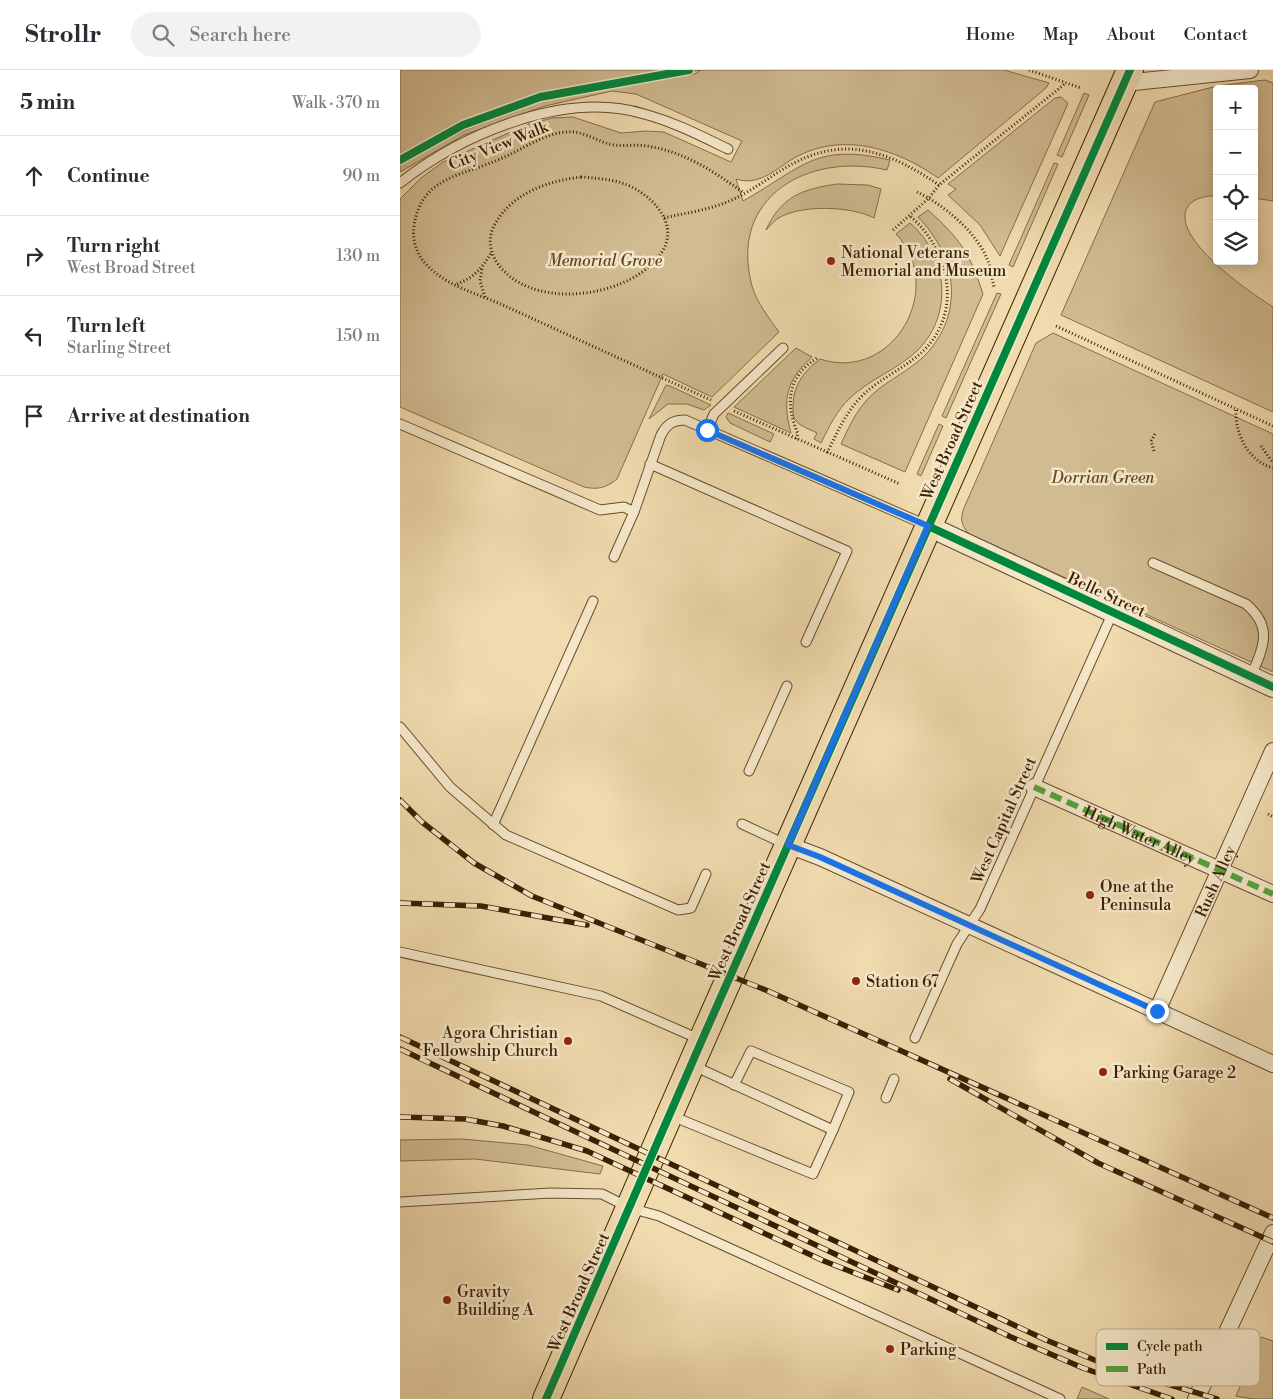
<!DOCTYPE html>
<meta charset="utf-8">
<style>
body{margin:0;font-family:"Libre Bodoni",serif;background:#f2f2f3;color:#2b2b33}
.controls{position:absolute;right:15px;top:15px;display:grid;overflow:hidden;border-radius:5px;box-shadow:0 2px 12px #0003}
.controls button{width:45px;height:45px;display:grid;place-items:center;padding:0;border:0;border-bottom:1px solid #e1e1e2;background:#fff;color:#2b2b33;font:25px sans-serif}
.stop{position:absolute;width:15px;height:15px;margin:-11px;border:4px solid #1a73e8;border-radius:50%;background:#fff}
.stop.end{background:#1a73e8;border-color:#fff;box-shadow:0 1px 5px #0008}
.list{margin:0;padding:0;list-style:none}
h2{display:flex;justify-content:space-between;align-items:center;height:65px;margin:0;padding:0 20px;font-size:21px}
h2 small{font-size:16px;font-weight:400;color:#7c7c81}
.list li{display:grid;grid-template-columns:32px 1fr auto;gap:15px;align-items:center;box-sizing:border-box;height:80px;padding:0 20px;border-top:1px solid #e1e1e2}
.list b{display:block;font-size:19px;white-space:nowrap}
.list p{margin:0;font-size:16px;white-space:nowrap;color:#7c7c81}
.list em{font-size:16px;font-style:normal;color:#7c7c81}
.icon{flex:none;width:28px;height:28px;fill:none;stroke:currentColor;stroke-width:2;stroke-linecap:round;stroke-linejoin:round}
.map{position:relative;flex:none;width:873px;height:1329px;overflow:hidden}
header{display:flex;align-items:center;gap:30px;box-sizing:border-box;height:70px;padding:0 25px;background:#fff;border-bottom:1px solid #e1e1e2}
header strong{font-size:24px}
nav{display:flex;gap:28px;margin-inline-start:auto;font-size:18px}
.search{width:350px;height:45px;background:#f2f2f3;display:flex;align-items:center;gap:12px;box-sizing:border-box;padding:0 18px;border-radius:28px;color:#7c7c81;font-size:19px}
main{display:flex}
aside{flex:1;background:#fff}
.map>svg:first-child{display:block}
.green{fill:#d1bb91;stroke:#866d4a;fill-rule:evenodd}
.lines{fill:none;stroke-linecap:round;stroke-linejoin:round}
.service-casing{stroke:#684e2d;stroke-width:11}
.minor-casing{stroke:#684e2d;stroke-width:18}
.tertiary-casing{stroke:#684e2d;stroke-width:22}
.primary-casing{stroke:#3b1f02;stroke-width:28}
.path{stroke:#3b1f02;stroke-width:3;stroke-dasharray:1 2.5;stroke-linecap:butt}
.service{stroke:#f5e8ca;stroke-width:9}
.minor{stroke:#f5e8ca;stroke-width:16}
.tertiary{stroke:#f5e8ca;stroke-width:20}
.primary{stroke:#f0dbae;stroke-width:26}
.rail-casing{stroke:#3b1f02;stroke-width:5.5}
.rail{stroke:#f5e8ca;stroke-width:4;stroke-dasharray:11;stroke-linecap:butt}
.quiet{stroke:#54a23d;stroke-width:6;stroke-dasharray:12 6;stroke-linecap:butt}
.cycleway-casing{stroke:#f5e8ca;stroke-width:11}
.cycleway{stroke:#00873e;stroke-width:8}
.route{stroke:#1a73e8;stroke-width:6}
.poi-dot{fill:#8f2418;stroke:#f5e8ca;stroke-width:2}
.labels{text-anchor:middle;stroke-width:5;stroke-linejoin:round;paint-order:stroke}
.street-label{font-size:16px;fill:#3b1f02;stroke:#f5e8ca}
.poi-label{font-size:16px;fill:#3b1f02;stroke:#f5e8ca;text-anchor:start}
.park-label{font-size:16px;font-style:italic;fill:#604626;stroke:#f5e8ca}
.key{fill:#f5e8ca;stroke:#bdac8e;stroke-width:1}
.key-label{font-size:14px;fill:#3b1f02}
</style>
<header>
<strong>Strollr</strong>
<div class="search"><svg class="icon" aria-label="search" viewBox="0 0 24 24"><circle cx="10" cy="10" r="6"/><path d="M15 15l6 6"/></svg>Search here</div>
<nav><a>Home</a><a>Map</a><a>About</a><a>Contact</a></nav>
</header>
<main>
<aside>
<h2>5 min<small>Walk · 370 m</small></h2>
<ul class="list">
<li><svg class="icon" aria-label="ahead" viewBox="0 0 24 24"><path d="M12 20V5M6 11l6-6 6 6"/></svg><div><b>Continue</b></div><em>90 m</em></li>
<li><svg class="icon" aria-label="right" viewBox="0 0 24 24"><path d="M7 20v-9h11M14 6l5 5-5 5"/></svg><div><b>Turn right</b><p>West Broad Street</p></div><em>130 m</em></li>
<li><svg class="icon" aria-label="left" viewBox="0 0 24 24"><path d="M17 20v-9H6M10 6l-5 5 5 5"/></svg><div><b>Turn left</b><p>Starling Street</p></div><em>150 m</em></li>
<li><svg class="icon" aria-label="arrive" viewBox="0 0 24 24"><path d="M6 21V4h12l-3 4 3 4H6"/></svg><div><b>Arrive at destination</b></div></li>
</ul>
</aside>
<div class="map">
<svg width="873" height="1329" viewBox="0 0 873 1329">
<rect width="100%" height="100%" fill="#f0dbae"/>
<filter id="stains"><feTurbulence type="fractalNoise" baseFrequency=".004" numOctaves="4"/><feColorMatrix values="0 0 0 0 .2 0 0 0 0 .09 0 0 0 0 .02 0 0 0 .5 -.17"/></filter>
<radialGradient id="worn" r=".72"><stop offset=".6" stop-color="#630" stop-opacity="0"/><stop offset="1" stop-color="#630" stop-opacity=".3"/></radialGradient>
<g class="green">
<path d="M0,0H604L649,13L646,18L538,108C497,79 445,62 398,86C377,97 361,117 336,109L343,131C402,98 415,72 490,90L487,100C409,82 328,126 352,216C357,233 369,248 379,262L312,327L263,304L217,409C206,418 198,420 184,417L0,337V129L21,108L43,92L129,54L152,48L173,47L221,63L245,61L264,62L331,92L342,71L236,24L212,21L145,36L64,65L0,102ZM301,0L295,4L136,32L66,60L5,90L9,84L63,55L140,27Z"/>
<path d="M865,10L873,13V131L854,128V19H817V126C808,125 794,128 788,136C768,167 851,223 873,237V342L661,245L755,32L817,16Z"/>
<polygon points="684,23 689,25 662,87 657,85"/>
<polygon points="661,27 668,33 666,38 600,186 580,155 548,125 556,119 548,114 655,28"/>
<polygon points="654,93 658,94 613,197 609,195"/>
<path d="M437,114L468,115L481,119L474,148C451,136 400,134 377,149C373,152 369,157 366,160C381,127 402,119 437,114Z"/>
<path d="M528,140C560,169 570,183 583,224L505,402L441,374C451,352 460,333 480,318C496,306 516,296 529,281C565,238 555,185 518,147Z"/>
<path d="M510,153C547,185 554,242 519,279C499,299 471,308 450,328C437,340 429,357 421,373L414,369L417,363C411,360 400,356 396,351C393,348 393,343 393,340C392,317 403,302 420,289C493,313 547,218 496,164Z"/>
<polygon points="597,223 601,224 546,348 542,346"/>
<path d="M653,263L873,364V602L569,464C561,455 560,449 564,438L636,273Z"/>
<path d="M396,278L412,287C386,310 382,330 391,363L334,337Z"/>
<polygon points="266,315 270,316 311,335 304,340 287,334 268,334 249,349"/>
<polygon points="328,343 374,364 370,372 330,353 326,347"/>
<polygon points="539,354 543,356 521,406 517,404"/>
<polygon points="62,1069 128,1075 203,1096 200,1104 75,1089 0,1091 0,1070"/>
<polygon points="861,1267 873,1271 873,1329 853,1329 836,1326"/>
<polygon points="682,1317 709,1329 677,1329"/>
</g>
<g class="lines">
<defs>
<g id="service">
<path d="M0,113C62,64 165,20 244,44C274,52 301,66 328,79"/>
<path d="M0,354L200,440L224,437L234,442L261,365C267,354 273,350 285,350L526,455"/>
<polyline points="307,360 314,344 383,278"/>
<polyline points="250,394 447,481 406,572"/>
<polyline points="214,487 234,442"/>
<path d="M753,493L846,534C873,557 864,576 851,606"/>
<polyline points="0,657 50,717 106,765 278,840 291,838 306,804"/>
<polyline points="349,701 387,616"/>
<polyline points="342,754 385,774"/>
<polyline points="93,755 193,531"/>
<polyline points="0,882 201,926 299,969"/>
<polyline points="515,968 557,874 580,839 713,542"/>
<polyline points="334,1015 351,981 449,1022 433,1060"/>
<polyline points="486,1028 494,1009"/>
<polyline points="272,1046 413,1104 433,1060 294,996"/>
<polyline points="0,1132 151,1123 202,1124 230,1138 259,1146 660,1329"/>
</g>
<g id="minor">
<polyline points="724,13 850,0"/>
<polyline points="634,717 873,824"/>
<polyline points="388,775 420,787 873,994"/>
<path id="s1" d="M757,941L873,681"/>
<polyline points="796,1329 873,1163"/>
</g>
<polyline id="tertiary" points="528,456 873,617"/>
<polyline id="primary" points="146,1329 302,970 730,0"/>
</defs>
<use href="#service" class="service-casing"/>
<use href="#minor" class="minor-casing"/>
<use href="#tertiary" class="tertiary-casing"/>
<use href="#primary" class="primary-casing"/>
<g class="path">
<polyline points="629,0 681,18"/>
<path d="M181,107C195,108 209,109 222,113C249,122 281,152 262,182C233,226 143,240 105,202C93,191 86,174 93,158C109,124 147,111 181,107Z"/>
<path d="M517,122C544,135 577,162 588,191C591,199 592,209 594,217"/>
<path d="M264,148C285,143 308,140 327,132C352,122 372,104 396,92C449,65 493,84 539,115"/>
<polyline points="493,160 529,128 539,115 666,13"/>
<polyline points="82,199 80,211 85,227"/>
<path d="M57,214C75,207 82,198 92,182"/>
<polyline points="656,256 873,356"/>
<path d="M311,330C242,299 173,267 105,236C79,224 45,216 26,194C16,184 12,169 14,156C21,106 63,106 100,89C122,80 142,64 166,62C181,60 195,70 209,74C221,77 234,74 247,76C285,82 313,101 344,123"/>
<path d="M836,340C835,364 848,391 873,398"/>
<polyline points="334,341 500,414"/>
<path d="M396,369L398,364C385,334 387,307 417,288"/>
<polyline points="861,376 873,393"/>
<polyline points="754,381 751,371 755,364"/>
<path d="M427,383C437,363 445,344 460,328C478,309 502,300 521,283C564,244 550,180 510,146"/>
<polyline points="868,744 873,747"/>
</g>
<use href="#service" class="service"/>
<use href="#minor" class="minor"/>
<use href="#tertiary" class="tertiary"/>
<use href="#primary" class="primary"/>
<defs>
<g id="rail">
<polyline points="0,730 22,752 74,793 132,826 368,921 873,1148"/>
<polyline points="0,833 81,836 187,855"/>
<polyline points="0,967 646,1270 714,1298 817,1329"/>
<polyline points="0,979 611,1267 683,1298 772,1329"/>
<polyline points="550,1009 698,1093 873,1172"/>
<polyline points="0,1047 65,1049 103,1056 187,1081 424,1191 498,1220"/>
</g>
</defs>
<use href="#rail" class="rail-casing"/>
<use href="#rail" class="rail"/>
<path class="quiet" id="s2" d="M634,717L873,824"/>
<defs>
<g id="cycleway">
<polyline points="0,90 63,55 140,27 289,0"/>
<polyline points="528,456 873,617"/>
<polyline points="146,1329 302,970 730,0"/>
</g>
</defs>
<use href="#cycleway" class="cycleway-casing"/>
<use href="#cycleway" class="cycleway"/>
</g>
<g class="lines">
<polyline class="route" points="307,360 528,456 388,775 420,787 757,941"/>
</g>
<g class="poi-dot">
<circle cx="431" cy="191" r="5"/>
<circle cx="690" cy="825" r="5"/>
<circle cx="456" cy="911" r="5"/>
<circle cx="168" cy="971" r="5"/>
<circle cx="703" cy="1002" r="5"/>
<circle cx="47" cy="1230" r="5"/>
<circle cx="490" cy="1279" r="5"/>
</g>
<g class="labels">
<g class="street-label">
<text transform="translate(98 75) rotate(-22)" y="6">City View Walk</text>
<text transform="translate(551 370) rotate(-66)" y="6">West Broad Street</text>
<text transform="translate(707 524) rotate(25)" y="6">Belle Street</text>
<text transform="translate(603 750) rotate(-66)" y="6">West Capital Street</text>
<text dy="6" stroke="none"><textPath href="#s2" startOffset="116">High Water Alley</textPath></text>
<text dy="6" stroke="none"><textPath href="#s1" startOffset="142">Rush Alley</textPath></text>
<text transform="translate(339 851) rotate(-66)" y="6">West Broad Street</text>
<text transform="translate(178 1222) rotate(-66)" y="6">West Broad Street</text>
</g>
<g class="poi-label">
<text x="441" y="188">National Veterans<tspan x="441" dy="18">Memorial and Museum</tspan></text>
<text x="700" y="822">One at the<tspan x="700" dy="18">Peninsula</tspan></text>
<text x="466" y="917">Station 67</text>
<text x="158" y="968" text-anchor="end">Agora Christian<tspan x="158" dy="18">Fellowship Church</tspan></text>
<text x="713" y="1008">Parking Garage 2</text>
<text x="57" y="1227">Gravity<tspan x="57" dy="18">Building A</tspan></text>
<text x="500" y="1285">Parking</text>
</g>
<g class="park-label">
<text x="205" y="196">Memorial Grove</text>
<text x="703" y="413">Dorrian Green</text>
</g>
</g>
<rect x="696" y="1259" width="164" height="57" rx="8" class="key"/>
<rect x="706" y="1273" width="22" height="7" fill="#00873e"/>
<rect x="706" y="1296" width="22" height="6" fill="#54a23d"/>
<g class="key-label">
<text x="737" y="1281">Cycle path</text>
<text x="737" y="1304">Path</text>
</g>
<rect width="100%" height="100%" filter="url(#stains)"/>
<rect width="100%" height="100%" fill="url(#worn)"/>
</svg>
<div class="controls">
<button>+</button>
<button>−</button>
<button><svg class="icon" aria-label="locate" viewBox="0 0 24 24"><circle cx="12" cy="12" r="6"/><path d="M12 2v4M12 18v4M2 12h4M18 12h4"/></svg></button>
<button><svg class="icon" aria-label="layers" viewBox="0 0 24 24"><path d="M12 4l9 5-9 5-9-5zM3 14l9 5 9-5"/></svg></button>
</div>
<div class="stop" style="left:307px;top:360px"></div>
<div class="stop end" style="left:757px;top:941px"></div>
</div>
</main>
